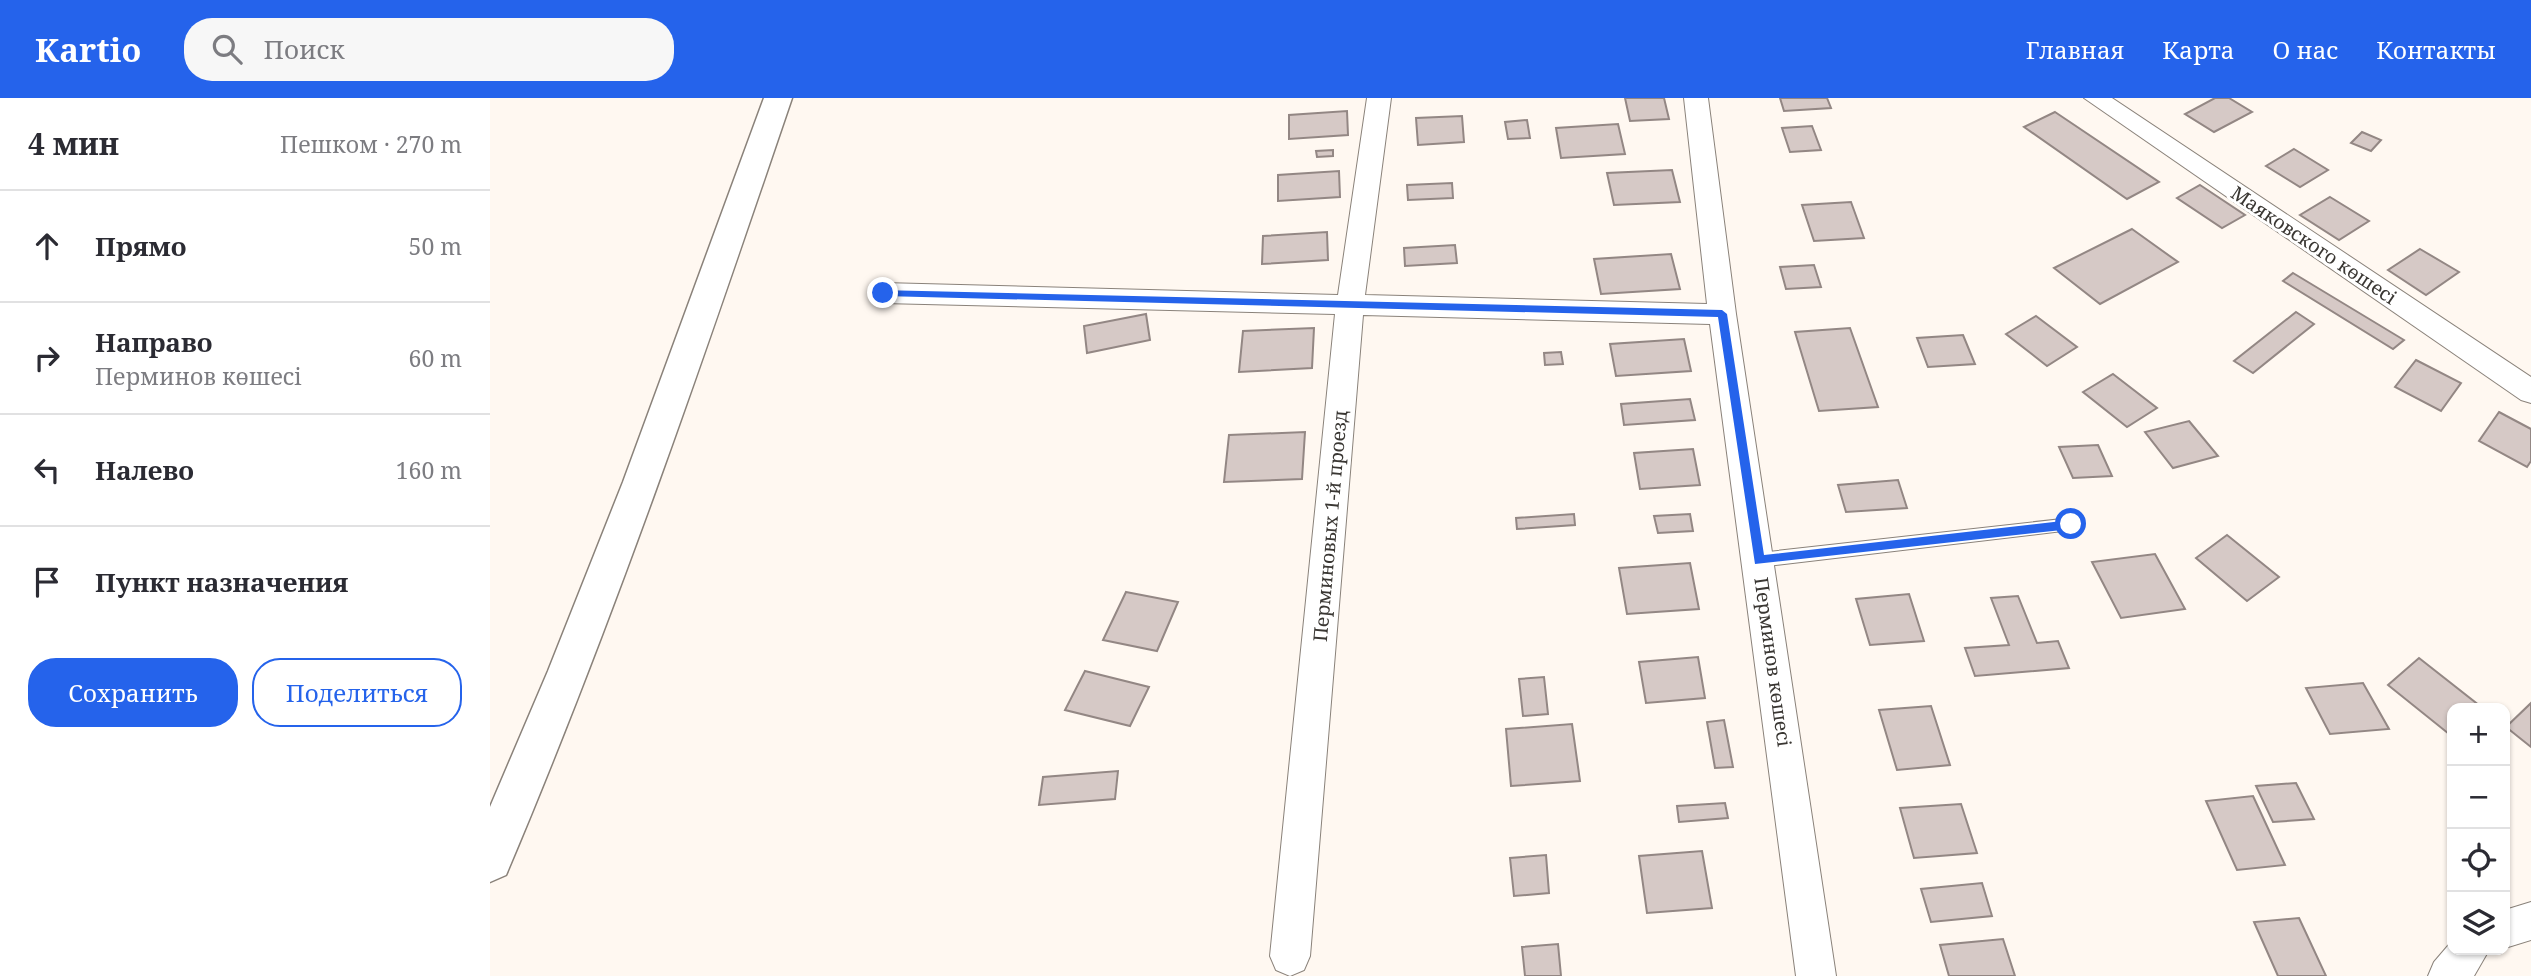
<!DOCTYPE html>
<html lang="ru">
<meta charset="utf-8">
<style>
body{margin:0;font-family:"Noto Serif",serif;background:#f7f7f7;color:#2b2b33}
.controls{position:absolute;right:21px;bottom:21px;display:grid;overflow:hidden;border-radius:14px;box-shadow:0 2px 5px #0004}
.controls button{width:63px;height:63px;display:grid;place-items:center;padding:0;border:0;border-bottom:2px solid #e1e1e2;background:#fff;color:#2b2b33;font:35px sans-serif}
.stop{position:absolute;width:21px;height:21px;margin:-16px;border:5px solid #2563eb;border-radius:50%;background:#fff}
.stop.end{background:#2563eb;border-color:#fff;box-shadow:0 2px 7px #0008}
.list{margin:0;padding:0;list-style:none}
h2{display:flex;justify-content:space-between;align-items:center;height:91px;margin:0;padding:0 28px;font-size:30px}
h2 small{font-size:23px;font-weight:400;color:#7c7c81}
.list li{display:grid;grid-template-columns:46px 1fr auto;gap:21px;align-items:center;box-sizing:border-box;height:112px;padding:0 28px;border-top:2px solid #e1e1e2}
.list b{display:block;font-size:26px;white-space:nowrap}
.list p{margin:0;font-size:23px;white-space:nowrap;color:#7c7c81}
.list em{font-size:23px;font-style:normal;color:#7c7c81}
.actions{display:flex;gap:14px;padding:21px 28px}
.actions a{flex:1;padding:16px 0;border:2px solid #2563eb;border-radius:28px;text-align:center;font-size:24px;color:#2563eb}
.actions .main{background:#2563eb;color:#fff}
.icon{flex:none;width:38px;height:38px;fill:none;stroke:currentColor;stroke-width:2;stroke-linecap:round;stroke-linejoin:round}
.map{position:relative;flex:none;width:2041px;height:878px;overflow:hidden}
header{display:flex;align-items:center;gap:42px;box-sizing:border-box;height:98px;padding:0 35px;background:#2563eb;color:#fff}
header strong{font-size:33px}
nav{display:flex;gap:38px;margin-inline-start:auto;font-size:24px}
.search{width:490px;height:63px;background:#f7f7f7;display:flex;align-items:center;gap:18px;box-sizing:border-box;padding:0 24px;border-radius:28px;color:#7c7c81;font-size:26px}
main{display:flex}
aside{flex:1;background:#fff}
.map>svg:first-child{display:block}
.building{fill:#d6c9c6;stroke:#938784;stroke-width:2}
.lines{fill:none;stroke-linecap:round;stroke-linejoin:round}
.lane-casing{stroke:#8a827a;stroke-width:2}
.street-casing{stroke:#8a827a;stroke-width:2}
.highway-casing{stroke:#8a827a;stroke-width:3}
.lane{fill:#fff;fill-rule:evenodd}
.street{fill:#fff;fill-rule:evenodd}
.highway{fill:#fff;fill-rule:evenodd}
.route{fill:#2563eb}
.labels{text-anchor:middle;stroke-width:6;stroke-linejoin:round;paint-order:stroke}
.street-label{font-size:19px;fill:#3a3733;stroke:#fff}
</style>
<header>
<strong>Kartio</strong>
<div class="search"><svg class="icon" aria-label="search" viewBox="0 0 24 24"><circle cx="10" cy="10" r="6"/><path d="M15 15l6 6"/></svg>Поиск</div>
<nav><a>Главная</a><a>Карта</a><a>О нас</a><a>Контакты</a></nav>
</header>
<main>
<aside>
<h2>4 мин<small>Пешком · 270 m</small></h2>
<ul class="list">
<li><svg class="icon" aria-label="ahead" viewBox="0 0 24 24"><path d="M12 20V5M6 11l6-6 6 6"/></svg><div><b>Прямо</b></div><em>50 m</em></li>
<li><svg class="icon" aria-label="right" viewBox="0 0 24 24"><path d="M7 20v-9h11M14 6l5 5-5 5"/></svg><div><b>Направо</b><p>Перминов көшесі</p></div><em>60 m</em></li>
<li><svg class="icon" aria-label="left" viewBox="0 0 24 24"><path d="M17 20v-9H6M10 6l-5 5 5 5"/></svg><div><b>Налево</b></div><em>160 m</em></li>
<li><svg class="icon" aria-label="arrive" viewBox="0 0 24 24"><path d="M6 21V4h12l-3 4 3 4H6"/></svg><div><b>Пункт назначения</b></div></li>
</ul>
<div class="actions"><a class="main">Сохранить</a><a>Поделиться</a></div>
</aside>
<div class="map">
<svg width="2041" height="878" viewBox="0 0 2041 878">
<rect width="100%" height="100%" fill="#fff8f1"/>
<g class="building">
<polygon points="1135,0 1174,0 1179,21 1140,23"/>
<polygon points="1290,0 1337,0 1341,10 1294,13"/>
<polygon points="1725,0 1739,0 1762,14 1724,34 1695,16"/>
<polygon points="857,13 858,37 799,41 799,17"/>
<polygon points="1565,14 1669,84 1637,101 1534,29"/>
<polygon points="972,18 974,44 928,47 926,20"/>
<polygon points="1037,22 1040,40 1018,41 1015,24"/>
<polygon points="1128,26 1135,56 1071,60 1066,30"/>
<polygon points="1322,28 1331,52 1300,54 1292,30"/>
<polygon points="1872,34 1891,42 1881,53 1861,45"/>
<polygon points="1804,51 1838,72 1810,89 1776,68"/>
<polygon points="843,52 843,58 827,59 826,53"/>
<polygon points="1182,72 1190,104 1124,107 1117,75"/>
<polygon points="849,73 850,99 788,103 788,77"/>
<polygon points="962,85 963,100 918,102 917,87"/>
<polygon points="1710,87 1755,117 1732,130 1687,100"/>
<polygon points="1840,99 1879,123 1849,142 1810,117"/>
<polygon points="1361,104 1374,140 1324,143 1312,107"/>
<polygon points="1642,131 1688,164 1610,206 1564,170"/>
<polygon points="837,134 838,162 772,166 773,138"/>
<polygon points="965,147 967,165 915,168 914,150"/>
<polygon points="1930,151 1969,174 1936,197 1898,172"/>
<polygon points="1181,156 1190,191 1111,196 1104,161"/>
<polygon points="1324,167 1331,189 1296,191 1290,169"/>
<polygon points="1803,175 1914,242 1903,251 1793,183"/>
<polygon points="1806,214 1824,226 1763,275 1744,263"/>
<polygon points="656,216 660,242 597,255 594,228"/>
<polygon points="1546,218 1587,249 1557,268 1516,236"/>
<polygon points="824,230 822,270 749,274 753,233"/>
<polygon points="1360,230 1388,309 1329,313 1305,234"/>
<polygon points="1473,237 1485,266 1438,269 1427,240"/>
<polygon points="1194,241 1201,273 1126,278 1120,246"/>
<polygon points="1071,254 1073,266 1055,267 1054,255"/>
<polygon points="1926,262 1971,285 1951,313 1905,289"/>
<polygon points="1623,276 1667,310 1637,329 1593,294"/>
<polygon points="1200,301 1205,322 1134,327 1131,306"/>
<polygon points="2009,314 2041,331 2041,363 2037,369 1989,343"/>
<polygon points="1699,323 1728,358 1683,370 1655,334"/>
<polygon points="815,334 812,381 734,384 739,337"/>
<polygon points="1608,347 1622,378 1583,380 1569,349"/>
<polygon points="1203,351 1210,387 1150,391 1144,355"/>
<polygon points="1408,382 1417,410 1356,414 1348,387"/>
<polygon points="1084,416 1085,427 1027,431 1026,420"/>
<polygon points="1200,416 1203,433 1168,435 1164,418"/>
<polygon points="1737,437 1789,479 1757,503 1706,460"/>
<polygon points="1665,456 1695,511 1631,520 1602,464"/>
<polygon points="1200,465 1209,511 1137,516 1129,470"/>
<polygon points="636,494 688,504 667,553 613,542"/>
<polygon points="1419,496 1434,543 1380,547 1366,501"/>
<polygon points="1528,498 1547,545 1568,543 1579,570 1485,578 1475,550 1519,547 1501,500"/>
<polygon points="1208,559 1215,600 1156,605 1149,564"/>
<polygon points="1929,560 1990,608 1962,610 1962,633 1959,636 1898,587"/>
<polygon points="595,573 659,589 640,628 575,612"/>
<polygon points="1054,579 1058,616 1033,618 1029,581"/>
<polygon points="1873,585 1899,631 1840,636 1816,590"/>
<polygon points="2041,605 2041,649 2016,629"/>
<polygon points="1441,608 1460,667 1407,672 1389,612"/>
<polygon points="1234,622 1243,669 1225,670 1217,624"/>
<polygon points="1082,626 1090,683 1021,688 1016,631"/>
<polygon points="628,673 625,701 549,707 553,679"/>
<polygon points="1806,685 1824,721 1783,724 1766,688"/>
<polygon points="1763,698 1795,767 1747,772 1716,703"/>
<polygon points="1235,705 1238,720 1189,724 1187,708"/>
<polygon points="1471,706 1487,755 1424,760 1410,710"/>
<polygon points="1212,753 1222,810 1157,815 1149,758"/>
<polygon points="1056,757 1059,795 1024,798 1020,760"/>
<polygon points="1492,785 1502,818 1441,824 1431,791"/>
<polygon points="1809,820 1836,878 1788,878 1764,824"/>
<polygon points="1513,841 1525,878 1459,878 1450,847"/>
<polygon points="1068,846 1071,878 1035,878 1032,849"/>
</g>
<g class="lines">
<defs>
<polygon id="lane" points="1581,420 1587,421 1589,426 1587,431 1581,432 1269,469 1263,467 1261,462 1263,457 1269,455"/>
<g id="street">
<polygon points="877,0 901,0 875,197 1217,206 1194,0 1218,0 1246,216 1346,878 1306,878 1220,226 873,217 820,858 814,872 800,878 786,872 780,858 845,216 393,205 383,202 380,195 383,188 393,185 848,197"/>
<polygon points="1594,0 1622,0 2041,279 2041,305 2031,302"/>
<polygon points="2041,804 2041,842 2015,850 2015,812"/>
<polygon points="1962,843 1962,852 1999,852 1984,878 1938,878 1944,864"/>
</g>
<path id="highway" d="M274,0H302C213,262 124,522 16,777L0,784V709L58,573L133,384Z"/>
</defs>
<use href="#lane" class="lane-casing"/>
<use href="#street" class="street-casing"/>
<use href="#highway" class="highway-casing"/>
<use href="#lane" class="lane"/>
<use href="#street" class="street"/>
<use href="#highway" class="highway"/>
</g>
<polygon class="route" points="389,192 1232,212 1237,216 1274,457 1581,422 1587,426 1581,431 1265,466 1228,219 393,198 389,197"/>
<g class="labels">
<g class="street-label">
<text transform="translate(1824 147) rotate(34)" y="7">Маяковского көшесі</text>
<text transform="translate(840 428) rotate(-85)" y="7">Перминовых 1-й проезд</text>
<text transform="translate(1283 564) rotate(82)" y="7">Перминов көшесі</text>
</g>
</g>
</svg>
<div class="controls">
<button>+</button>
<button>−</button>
<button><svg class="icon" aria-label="locate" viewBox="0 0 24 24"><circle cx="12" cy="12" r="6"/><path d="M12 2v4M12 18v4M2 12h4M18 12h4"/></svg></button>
<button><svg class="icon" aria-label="layers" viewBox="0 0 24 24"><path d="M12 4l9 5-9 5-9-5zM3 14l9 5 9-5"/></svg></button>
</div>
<div class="stop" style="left:1581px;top:426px"></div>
<div class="stop end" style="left:393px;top:195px"></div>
</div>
</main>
